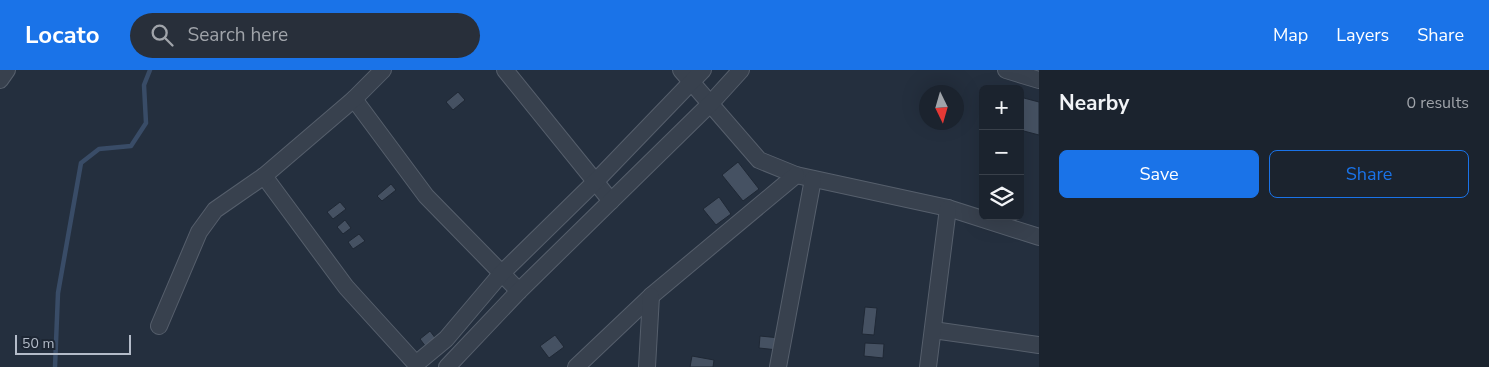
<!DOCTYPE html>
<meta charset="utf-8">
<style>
body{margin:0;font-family:"Nunito Sans",sans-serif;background:#282f3a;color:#f1f3f6}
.controls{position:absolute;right:15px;top:15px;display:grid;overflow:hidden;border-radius:8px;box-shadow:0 5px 20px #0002}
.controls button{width:45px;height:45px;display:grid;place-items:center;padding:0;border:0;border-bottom:1px solid #39404a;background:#1b232e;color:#f1f3f6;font:25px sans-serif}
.compass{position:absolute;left:919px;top:15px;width:45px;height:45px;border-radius:50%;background:#1b232e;box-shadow:0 5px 20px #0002;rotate:175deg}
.scale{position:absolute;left:15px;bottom:12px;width:116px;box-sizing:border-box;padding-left:5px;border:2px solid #b4bcc9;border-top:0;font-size:14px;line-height:18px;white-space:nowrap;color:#b4bcc9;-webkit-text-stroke:4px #1d2633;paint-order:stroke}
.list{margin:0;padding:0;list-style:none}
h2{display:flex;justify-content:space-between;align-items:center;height:65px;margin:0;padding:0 20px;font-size:21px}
h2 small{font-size:16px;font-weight:400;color:#a0a4aa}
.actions{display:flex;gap:10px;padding:15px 20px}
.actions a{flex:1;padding:11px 0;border:1px solid #1a73e8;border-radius:8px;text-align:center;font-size:18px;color:#1a73e8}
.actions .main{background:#1a73e8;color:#fff}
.icon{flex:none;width:28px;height:28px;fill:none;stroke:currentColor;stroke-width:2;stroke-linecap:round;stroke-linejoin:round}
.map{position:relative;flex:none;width:1039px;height:297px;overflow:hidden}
header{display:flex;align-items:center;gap:30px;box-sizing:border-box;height:70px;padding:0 25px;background:#1a73e8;color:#fff}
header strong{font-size:24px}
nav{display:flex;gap:28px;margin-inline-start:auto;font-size:18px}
.search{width:350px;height:45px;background:#282f3a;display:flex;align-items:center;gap:12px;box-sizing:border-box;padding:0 18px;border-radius:28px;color:#a0a4aa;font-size:19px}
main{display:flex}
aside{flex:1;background:#1b232e}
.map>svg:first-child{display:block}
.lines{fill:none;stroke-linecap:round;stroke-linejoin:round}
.stream{stroke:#394c67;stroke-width:4.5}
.building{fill:#455162;stroke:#1f2835}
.minor-casing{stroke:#565f6c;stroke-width:18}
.minor{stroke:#38414e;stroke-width:16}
</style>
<header>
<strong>Locato</strong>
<div class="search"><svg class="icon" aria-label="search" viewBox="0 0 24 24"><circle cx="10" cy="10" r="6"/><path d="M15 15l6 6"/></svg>Search here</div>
<nav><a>Map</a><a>Layers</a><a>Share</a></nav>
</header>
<main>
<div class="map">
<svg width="1039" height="297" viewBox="0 0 1039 297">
<rect width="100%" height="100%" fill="#242f3e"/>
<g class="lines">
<polyline class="stream" points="55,297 58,223 81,93 99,79 131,76 146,53 144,15 150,0"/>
</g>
<g class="building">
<polygon points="458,22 465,30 453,40 446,32"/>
<polygon points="1020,27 1039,32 1039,65 1020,60"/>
<polygon points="738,92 759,119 743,131 722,105"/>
<polygon points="391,114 396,120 382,131 377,126"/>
<polygon points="719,127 731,144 716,155 703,139"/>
<polygon points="340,132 346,139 333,149 327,142"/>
<polygon points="345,150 351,158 343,164 337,157"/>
<polygon points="359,164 365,171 353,179 348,172"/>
<polygon points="865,237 877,238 874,265 862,264"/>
<polygon points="430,261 436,269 426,277 420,269"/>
<polygon points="555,265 564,277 549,288 540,276"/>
<polygon points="760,266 780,268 778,280 759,278"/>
<polygon points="865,273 884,274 883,288 864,286"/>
<polygon points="692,286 714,290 713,297 690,297"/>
</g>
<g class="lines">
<defs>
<g id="minor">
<polyline points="505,0 611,131"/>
<polyline points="681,0 759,90 796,105 948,138 1039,167"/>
<polyline points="1006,0 1039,10"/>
<polyline points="0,10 7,0"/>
<polyline points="354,29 426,126 519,221"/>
<polyline points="264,106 346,217 416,294 446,269 501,204 596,111 703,0"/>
<polyline points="159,256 199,162 215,140 264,106 354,29 383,0"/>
<polyline points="933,260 1039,275"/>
<polyline points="447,297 519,221 711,33 741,0"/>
<polyline points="576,297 651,226 796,105"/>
<polyline points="647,297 651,226"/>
<polyline points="778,297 813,109"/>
<polyline points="928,297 948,138"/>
</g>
</defs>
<use href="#minor" class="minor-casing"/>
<use href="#minor" class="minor"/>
</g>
</svg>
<div class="controls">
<button>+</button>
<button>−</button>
<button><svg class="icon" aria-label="layers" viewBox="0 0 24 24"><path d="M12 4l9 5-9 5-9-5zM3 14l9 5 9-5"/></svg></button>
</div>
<svg class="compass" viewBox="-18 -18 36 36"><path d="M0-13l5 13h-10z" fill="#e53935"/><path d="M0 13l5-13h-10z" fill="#a0a4aa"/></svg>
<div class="scale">50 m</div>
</div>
<aside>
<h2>Nearby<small>0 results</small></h2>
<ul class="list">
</ul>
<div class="actions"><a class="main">Save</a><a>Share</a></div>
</aside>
</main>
